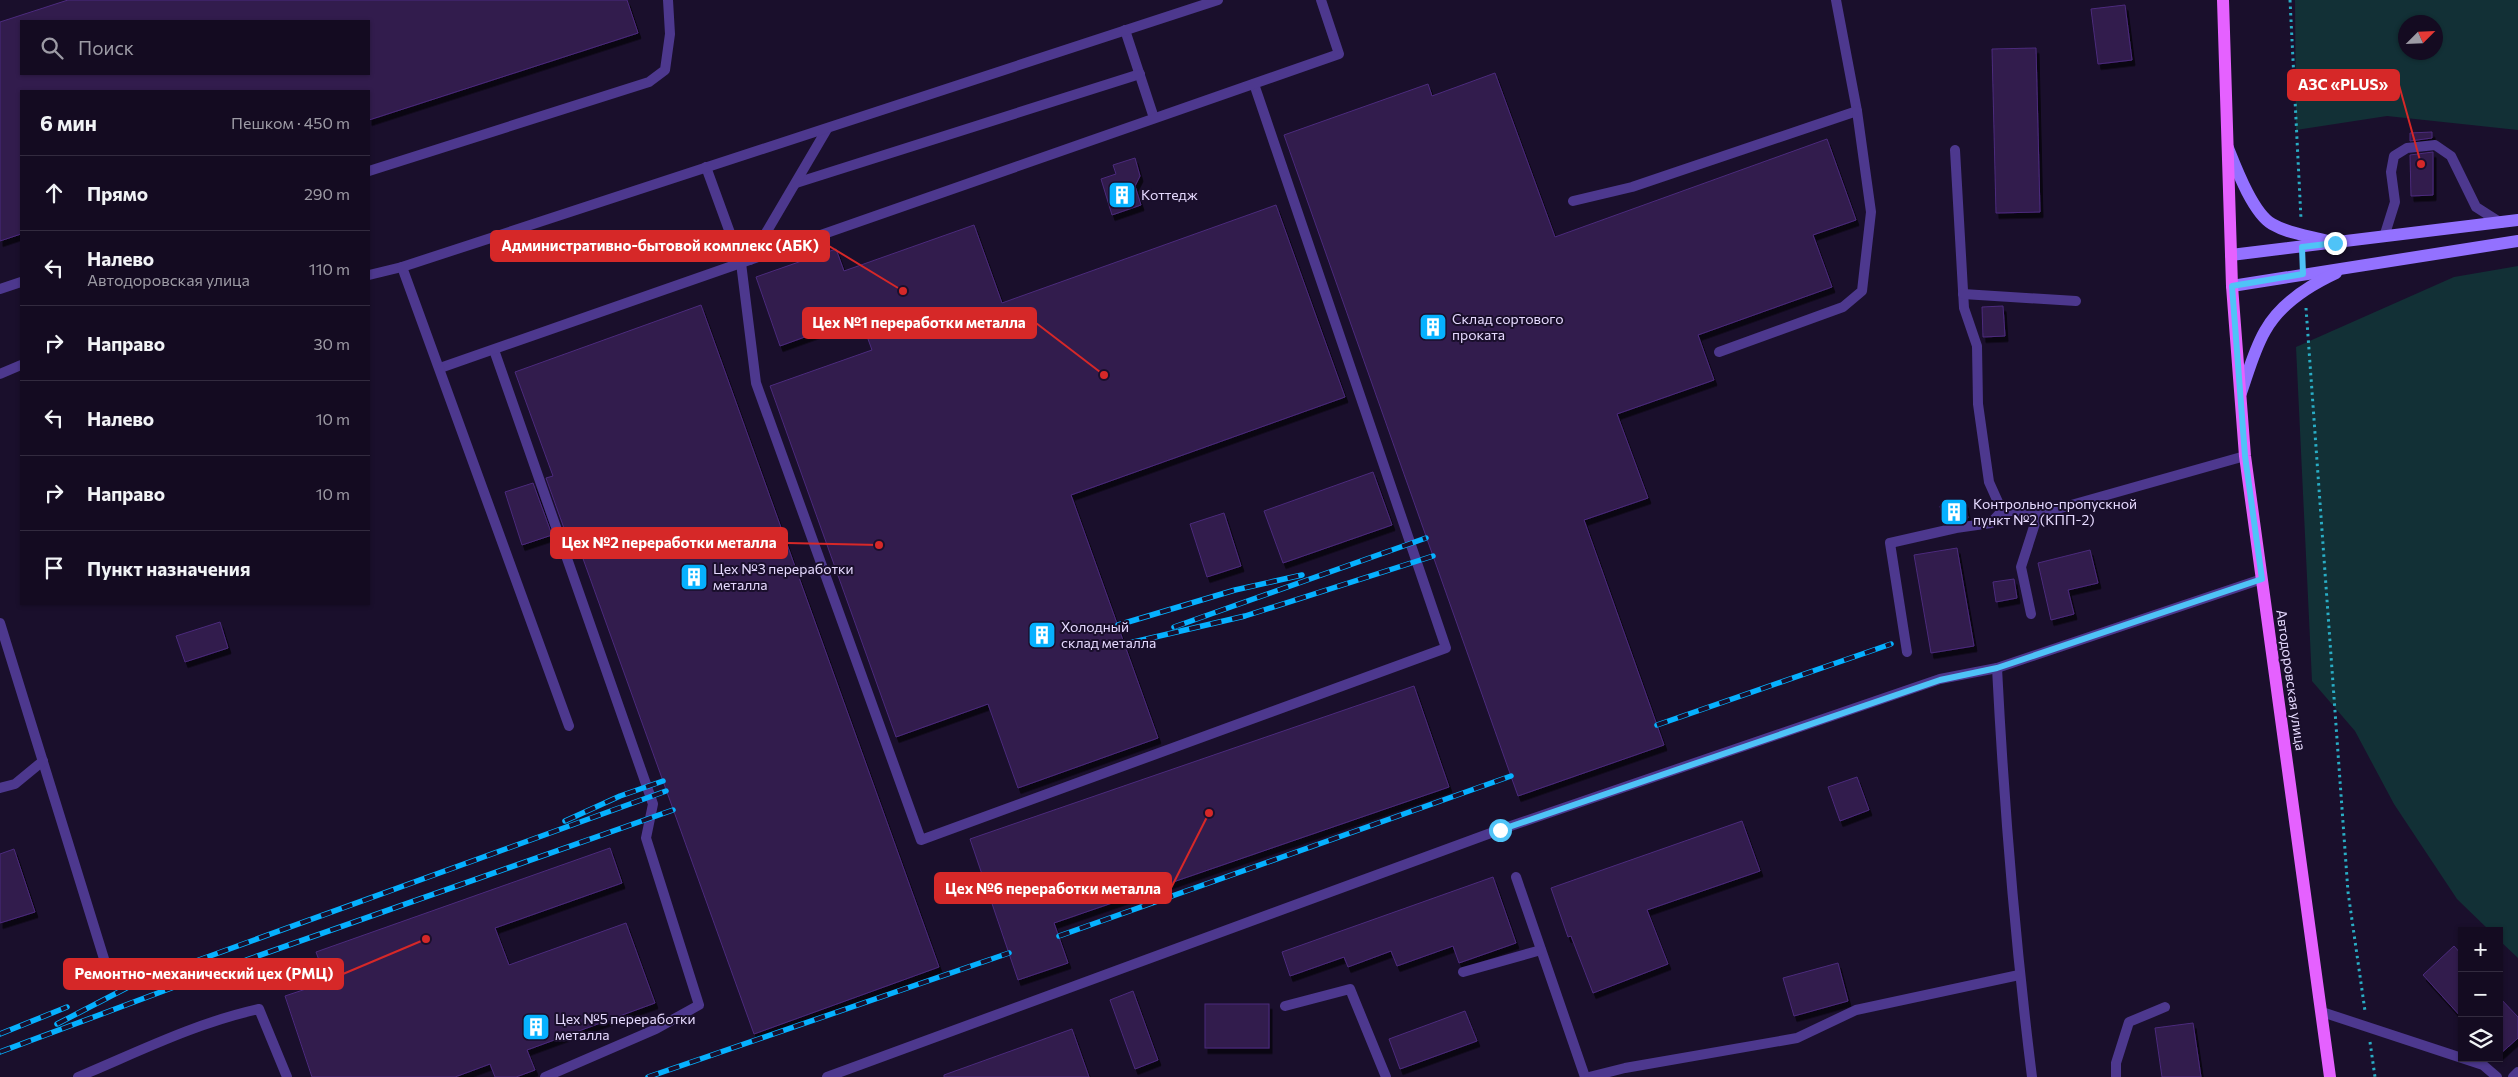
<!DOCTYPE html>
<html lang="ru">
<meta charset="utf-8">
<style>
body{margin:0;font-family:Commissioner,sans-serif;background:#1d142a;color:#f1f3f6}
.controls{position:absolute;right:15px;bottom:15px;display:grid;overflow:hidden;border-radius:0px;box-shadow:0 1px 4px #0004}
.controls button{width:45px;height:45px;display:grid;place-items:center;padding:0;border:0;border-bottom:1px solid #332b3f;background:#140b21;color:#f1f3f6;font:25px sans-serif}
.compass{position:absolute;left:2398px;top:15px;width:45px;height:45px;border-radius:50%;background:#140b21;box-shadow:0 1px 4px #0004;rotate:66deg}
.stop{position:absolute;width:15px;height:15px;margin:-11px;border:4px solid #4fc3f7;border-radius:50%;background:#fff}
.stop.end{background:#4fc3f7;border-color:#fff;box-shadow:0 1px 5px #0008}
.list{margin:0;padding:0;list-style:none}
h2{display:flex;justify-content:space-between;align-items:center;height:65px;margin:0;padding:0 20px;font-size:21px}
h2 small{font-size:16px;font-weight:400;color:#9d9ba5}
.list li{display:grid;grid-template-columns:32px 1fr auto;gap:15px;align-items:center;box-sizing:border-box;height:75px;padding:0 20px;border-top:1px solid #332b3f}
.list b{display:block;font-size:19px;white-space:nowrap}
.list p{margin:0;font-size:16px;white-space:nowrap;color:#9d9ba5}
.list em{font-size:16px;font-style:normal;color:#9d9ba5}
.icon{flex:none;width:28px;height:28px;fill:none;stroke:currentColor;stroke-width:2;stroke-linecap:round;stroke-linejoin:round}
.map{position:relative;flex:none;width:2518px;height:1077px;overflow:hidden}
.search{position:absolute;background:#140b21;box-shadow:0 1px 4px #0004;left:20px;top:20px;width:350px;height:55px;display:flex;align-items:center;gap:12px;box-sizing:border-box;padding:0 18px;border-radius:0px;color:#9d9ba5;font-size:19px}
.panel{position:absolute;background:#140b21;box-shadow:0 1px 4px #0004;left:20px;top:90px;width:350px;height:515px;border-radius:0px}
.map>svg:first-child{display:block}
.green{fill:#123036;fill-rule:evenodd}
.building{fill:#301a4e;stroke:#4c2b7c;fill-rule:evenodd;filter:url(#shadow)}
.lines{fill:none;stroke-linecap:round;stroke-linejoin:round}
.path{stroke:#29adc5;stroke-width:3;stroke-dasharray:2.5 4;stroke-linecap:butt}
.lane{stroke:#4d388e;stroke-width:10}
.secondary{stroke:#9371ff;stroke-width:12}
.primary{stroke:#e561ff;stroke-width:12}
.rail-casing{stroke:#06b1ff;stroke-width:5.5}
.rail{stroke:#1a0f2c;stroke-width:4;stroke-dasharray:11;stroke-linecap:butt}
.route{stroke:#4fc3f7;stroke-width:6}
.labels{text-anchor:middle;stroke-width:4;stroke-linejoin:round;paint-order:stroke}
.poi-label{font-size:14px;fill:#e6daff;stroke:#1a0f2c;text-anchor:start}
.street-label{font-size:14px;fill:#e6daff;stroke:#1a0f2c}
.leader{fill:none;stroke:#d62828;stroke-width:2}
.callout-dot{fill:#d62828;stroke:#1a0f2c;stroke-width:2}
.callout{fill:#d62828;stroke:#d62828;stroke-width:2}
.callout-label{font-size:15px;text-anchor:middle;font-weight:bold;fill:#fff}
</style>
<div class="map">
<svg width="2518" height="1077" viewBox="0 0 2518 1077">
<defs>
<filter id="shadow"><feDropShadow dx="3" dy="5.5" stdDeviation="0" flood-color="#0009"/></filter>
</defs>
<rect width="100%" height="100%" fill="#1a0f2c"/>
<g class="green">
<path d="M2295,0H2518V130L2387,116L2296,130ZM2406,22H2436V52H2406Z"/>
<polygon points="2518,266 2518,958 2499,940 2499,931 2490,931 2457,899 2394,804 2355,731 2312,681 2296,347 2454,277"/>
</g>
<g class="building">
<path d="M68,0H627L638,33L369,120V91H21V234L0,241V22ZM21,21H369V74H21Z"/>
<polygon points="2125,5 2132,60 2098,64 2091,9"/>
<polygon points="2036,48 2040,212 1996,213 1992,49"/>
<polygon points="1495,73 1555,237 1827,139 1856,220 1813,235 1832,287 1698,335 1714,380 1617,414 1648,498 1584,520 1664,745 1518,796 1284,135 1428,84 1432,96"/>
<polygon points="2432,132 2432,138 2410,141 2410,133"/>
<polygon points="2433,152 2433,195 2411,196 2410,155"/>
<polygon points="1135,158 1140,176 1135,186 1141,205 1112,215 1101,179 1116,174 1113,165"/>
<polygon points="1276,205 1345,397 1071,495 1158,738 1018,788 988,704 896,737 770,386 872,350 860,317 780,346 756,277 836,249 844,271 974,225 1002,303"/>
<polygon points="701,305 939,967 754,1034 572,528 565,531 546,478 553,476 515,372"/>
<polygon points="2003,306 2005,336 1983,337 1982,307"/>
<polygon points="1373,472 1392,525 1283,563 1264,511"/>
<polygon points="533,483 552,535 522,545 505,492"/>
<polygon points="1965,502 1968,518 1943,522 1940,506"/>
<polygon points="1224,513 1241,566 1207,577 1190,524"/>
<polygon points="1957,548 1974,646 1931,653 1914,555"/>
<polygon points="2090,550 2098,583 2068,590 2074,614 2051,620 2038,563"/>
<polygon points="2014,579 2017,598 1996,602 1993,582"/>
<polygon points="220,622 228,648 185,662 176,636"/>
<polygon points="1414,686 1449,787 1054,923 1068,963 1018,980 970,839"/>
<polygon points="1857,777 1869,810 1840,821 1828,787"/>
<polygon points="1742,821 1760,871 1647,910 1668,964 1593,993 1571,936 1568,937 1551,888"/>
<polygon points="610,848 622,883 495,928 509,965 626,923 655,1003 527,1050 535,1070 516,1077 495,1077 490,1064 455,1077 312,1077 285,996 327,982 316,952"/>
<polygon points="14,849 35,912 0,923 0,854"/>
<polygon points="1493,877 1516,943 1459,963 1453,946 1397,966 1391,951 1348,967 1344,957 1290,976 1282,952"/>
<polygon points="2454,946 2462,955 2462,1018 2423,975"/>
<polygon points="1838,963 1848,1001 1794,1016 1783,978"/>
<polygon points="1133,991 1158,1060 1135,1069 1110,1000"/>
<polygon points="2499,997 2518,1017 2518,1038 2499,1055"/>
<rect x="1205" y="1004" width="64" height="44"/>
<polygon points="1465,1011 1477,1041 1400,1069 1389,1039"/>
<polygon points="2193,1023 2201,1077 2162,1077 2155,1028"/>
<polygon points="1072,1029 1089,1077 944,1077 944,1075"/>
</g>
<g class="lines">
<g class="path">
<polyline points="2290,0 2301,219"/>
<polyline points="2306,308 2348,892 2365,1011"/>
<polyline points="2370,1042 2375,1077"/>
</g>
<g class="lane">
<polyline points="1125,30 1154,118"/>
<polyline points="1955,150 1964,308 1977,346 1978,404 1989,482 2002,511 2050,511 2245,456"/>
<polyline points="706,167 741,263 756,383 921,840 1446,648 1254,84"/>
<polyline points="369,171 649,82 665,70 670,34 668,0"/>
<polyline points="796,183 1140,74"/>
<polyline points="1573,201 1632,187 1857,111 1836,0"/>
<polyline points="2384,237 2395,202 2391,172 2394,156 2407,148 2435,145 2451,156 2476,207 2501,223"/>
<polyline points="750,260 827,129"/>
<polyline points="369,275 402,267"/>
<polyline points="0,289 21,282"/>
<polyline points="1963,294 2076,301"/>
<polyline points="494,350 653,804 646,838 699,1005 656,1029 545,1077"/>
<polyline points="1719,352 1843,307 1862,291 1871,212 1857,111"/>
<polyline points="440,368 1339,54 1321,0"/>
<polyline points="0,374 21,365"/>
<polyline points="2031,614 2021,567 2039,511"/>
<polyline points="0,623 105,962"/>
<polyline points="1907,652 1890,543 1956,528 1991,523 2002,511"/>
<path d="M1997,668C2004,805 2015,941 2032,1077"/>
<polyline points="569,726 402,267 1218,0"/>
<polyline points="0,788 15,784 43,761"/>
<polyline points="1516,877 1585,1077"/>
<polyline points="1463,972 1541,950"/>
<polyline points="1285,1006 1350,989 1386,1077"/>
<polyline points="2322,1012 2483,1065 2497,1077"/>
<path d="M78,1077C138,1052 195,1023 259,1009L287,1077"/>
<polyline points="827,1077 1499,830 1940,679 1997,668 2262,579"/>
<polyline points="1589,1077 1625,1068 1797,1038 1856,1010 2019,975"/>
<polyline points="2116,1077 2116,1063 2129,1022 2165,1007"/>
<polyline points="2513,1077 2518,1072"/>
</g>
<g class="secondary">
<path d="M2228,148C2236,168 2253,213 2272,224C2289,234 2310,236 2328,241"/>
<polyline points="2231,255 2518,220"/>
<polyline points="2232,286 2518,241"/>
<path d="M2241,393C2248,373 2254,350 2265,331C2280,304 2308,286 2336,273"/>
</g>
<polyline class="primary" points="2223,0 2232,286 2245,456 2330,1077"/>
<defs>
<g id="rail">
<polyline points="1118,625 1235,590 1302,575"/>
<polyline points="1174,627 1426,538"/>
<polyline points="1125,644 1245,616 1433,556"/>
<polyline points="1657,725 1891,644"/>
<polyline points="565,821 620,796 663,781"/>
<polyline points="1059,936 1511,776"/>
<polyline points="57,1024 138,982 666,791"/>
<polyline points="0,1034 67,1007"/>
<polyline points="0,1052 249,959 673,810"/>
<polyline points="648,1077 1009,953"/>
</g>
</defs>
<use href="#rail" class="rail-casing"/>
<use href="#rail" class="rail"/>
</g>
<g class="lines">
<polyline class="route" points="1500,830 1940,680 1997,668 2262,579 2245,456 2232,286 2303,274 2302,247 2335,243"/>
</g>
<defs>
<symbol id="building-square" viewBox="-11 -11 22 22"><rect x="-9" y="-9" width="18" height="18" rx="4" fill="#06b1ff" stroke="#1a0f2c"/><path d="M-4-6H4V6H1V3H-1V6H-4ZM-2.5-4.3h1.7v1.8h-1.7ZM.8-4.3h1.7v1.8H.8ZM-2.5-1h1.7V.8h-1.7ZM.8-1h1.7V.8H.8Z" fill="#fff"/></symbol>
</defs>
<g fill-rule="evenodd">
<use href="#building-square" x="1106" y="179" width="32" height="32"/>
<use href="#building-square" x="1417" y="311" width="32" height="32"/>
<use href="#building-square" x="1938" y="496" width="32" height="32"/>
<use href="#building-square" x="678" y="561" width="32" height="32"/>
<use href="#building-square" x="1026" y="619" width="32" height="32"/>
<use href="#building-square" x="520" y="1011" width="32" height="32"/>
</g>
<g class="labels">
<g class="poi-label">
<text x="1141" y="200">Коттедж</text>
<text x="1452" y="324">Склад сортового<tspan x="1452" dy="16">проката</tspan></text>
<text x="1973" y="509">Контрольно-пропускной<tspan x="1973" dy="16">пункт №2 (КПП-2)</tspan></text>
<text x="713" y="574">Цех №3 переработки<tspan x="713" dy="16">металла</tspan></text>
<text x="1061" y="632">Холодный<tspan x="1061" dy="16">склад металла</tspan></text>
<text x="555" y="1024">Цех №5 переработки<tspan x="555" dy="16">металла</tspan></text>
</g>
<g class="street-label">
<text transform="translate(2291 680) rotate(82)" y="5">Автодоровская улица</text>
</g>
</g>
<path class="leader" d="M2421 164L2399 85M903 291L829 246M1104 375L1036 323M879 545L787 543M1209 813L1171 888M426 939L343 974"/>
<g class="callout-dot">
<circle cx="2421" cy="164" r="5"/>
<circle cx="903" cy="291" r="5"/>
<circle cx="1104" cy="375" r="5"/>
<circle cx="879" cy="545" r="5"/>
<circle cx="1209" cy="813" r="5"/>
<circle cx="426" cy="939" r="5"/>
</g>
<g class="callout">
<rect x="2288" y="70" width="111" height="30" rx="5"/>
<rect x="491" y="231" width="338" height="30" rx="5"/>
<rect x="803" y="308" width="233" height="30" rx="5"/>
<rect x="551" y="528" width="236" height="30" rx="5"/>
<rect x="935" y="873" width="236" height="30" rx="5"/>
<rect x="64" y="959" width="279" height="30" rx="5"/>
</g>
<g class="callout-label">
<text x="2343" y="90">АЗС «PLUS»</text>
<text x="660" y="251">Административно-бытовой комплекс (АБК)</text>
<text x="919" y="328">Цех №1 переработки металла</text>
<text x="669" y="548">Цех №2 переработки металла</text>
<text x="1053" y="894">Цех №6 переработки металла</text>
<text x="204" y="979">Ремонтно-механический цех (РМЦ)</text>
</g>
</svg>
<div class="controls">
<button>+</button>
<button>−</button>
<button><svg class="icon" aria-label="layers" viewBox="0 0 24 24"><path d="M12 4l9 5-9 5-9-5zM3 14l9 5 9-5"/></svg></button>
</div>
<svg class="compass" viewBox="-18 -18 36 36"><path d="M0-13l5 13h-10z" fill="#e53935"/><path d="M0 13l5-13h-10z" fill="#9d9ba5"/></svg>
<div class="stop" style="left:1500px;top:830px"></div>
<div class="stop end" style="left:2335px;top:243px"></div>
<div class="search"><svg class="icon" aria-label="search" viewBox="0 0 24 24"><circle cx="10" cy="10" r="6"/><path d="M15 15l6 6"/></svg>Поиск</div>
<section class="panel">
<h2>6 мин<small>Пешком · 450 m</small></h2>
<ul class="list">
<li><svg class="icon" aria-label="ahead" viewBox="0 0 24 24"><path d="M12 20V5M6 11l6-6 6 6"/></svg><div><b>Прямо</b></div><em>290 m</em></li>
<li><svg class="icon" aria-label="left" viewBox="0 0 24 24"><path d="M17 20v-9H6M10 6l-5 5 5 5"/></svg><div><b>Налево</b><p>Автодоровская улица</p></div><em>110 m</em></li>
<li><svg class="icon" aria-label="right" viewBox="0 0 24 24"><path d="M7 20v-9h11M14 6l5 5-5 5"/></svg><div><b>Направо</b></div><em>30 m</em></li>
<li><svg class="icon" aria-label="left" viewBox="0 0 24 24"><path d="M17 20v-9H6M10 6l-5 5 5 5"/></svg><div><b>Налево</b></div><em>10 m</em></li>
<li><svg class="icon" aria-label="right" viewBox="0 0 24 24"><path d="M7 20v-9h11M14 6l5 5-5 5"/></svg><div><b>Направо</b></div><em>10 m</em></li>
<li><svg class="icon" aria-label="arrive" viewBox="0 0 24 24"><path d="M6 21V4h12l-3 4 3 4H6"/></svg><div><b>Пункт назначения</b></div></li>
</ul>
</section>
</div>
